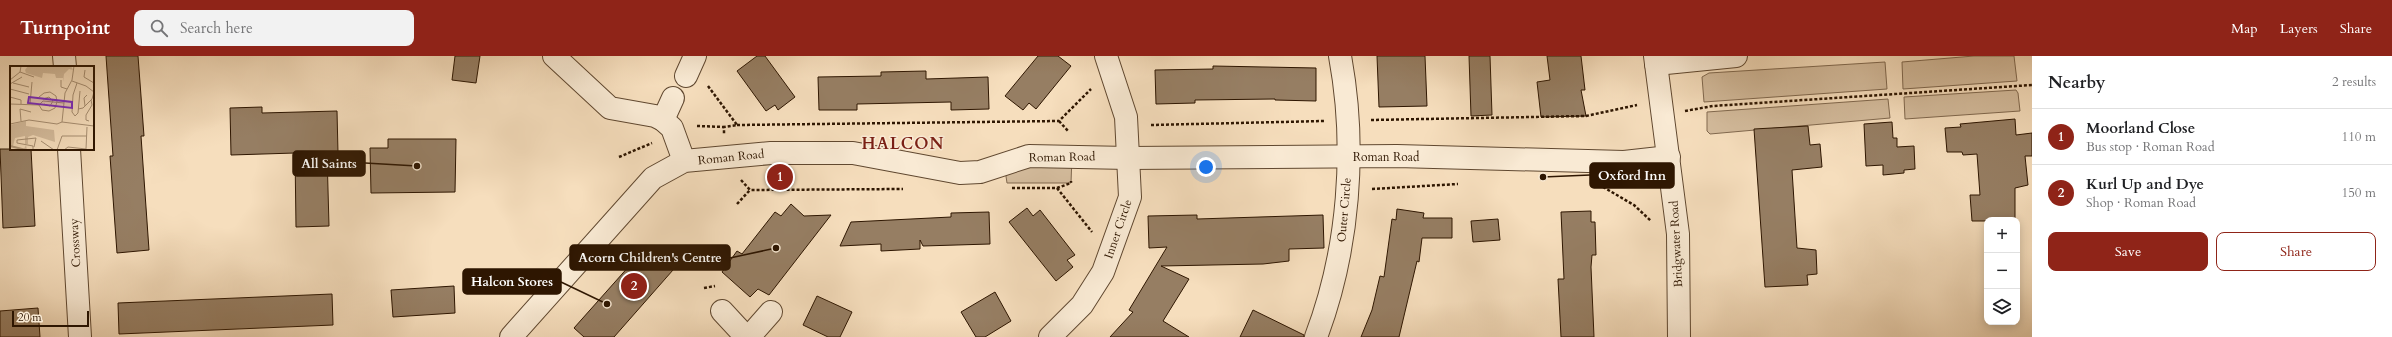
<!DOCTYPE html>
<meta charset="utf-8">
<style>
body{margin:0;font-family:Cardo,serif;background:#f2f2f2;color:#202124}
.controls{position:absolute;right:12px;bottom:12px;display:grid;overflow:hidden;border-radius:8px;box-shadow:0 2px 10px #0003}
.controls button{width:36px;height:36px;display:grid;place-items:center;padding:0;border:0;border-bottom:1px solid #e0e0e0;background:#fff;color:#202124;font:20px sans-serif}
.scale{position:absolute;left:12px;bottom:10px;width:77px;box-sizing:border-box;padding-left:4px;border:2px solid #2e1601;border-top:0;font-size:11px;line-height:14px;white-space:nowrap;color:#2e1601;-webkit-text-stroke:3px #f9ead4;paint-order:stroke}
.you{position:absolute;left:1206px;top:111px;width:14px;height:14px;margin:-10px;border:3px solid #fff;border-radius:50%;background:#1a73e8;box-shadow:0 0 0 6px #1a73e833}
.badge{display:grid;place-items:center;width:26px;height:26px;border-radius:50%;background:#8f2418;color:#fff;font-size:13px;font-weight:700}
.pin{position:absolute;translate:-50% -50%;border:2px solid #fff;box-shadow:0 1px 4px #0006}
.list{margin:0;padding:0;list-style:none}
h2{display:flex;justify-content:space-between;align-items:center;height:52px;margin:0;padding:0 16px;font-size:17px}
h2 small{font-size:13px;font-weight:400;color:#757577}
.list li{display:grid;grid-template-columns:26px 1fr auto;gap:12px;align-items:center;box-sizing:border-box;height:56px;padding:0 16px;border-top:1px solid #e0e0e0}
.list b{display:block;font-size:15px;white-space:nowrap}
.list p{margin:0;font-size:13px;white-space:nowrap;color:#757577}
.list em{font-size:13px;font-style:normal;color:#757577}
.actions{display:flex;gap:8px;padding:12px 16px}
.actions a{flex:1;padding:9px 0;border:1px solid #8f2418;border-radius:8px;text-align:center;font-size:14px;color:#8f2418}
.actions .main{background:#8f2418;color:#fff}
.icon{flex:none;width:22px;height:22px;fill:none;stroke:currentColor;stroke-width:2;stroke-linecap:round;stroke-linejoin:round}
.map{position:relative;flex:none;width:2032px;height:281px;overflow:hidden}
header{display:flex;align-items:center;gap:24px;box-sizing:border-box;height:56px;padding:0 20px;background:#8f2418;color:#fff}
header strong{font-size:19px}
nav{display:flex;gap:22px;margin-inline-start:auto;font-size:14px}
.search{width:280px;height:36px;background:#f2f2f2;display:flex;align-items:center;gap:10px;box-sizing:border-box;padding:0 14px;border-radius:8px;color:#757577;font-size:15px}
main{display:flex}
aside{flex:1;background:#fff}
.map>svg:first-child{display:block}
.green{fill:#d4bc9d;stroke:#81694f}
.building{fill:#967e63;stroke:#2e1601}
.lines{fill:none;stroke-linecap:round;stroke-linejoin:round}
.minor-casing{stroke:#604830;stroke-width:24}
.tertiary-casing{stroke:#604830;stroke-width:24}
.path{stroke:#2e1601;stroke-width:2.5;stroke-dasharray:3 2;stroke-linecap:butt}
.minor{stroke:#f9ead4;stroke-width:22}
.tertiary{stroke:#f9ead4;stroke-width:22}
.labels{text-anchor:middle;stroke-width:3;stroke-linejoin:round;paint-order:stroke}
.street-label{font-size:12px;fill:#2e1601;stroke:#f9ead4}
.district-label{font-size:16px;font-weight:bold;letter-spacing:1px;fill:#7a1f14;stroke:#f9ead4}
.inset-river{fill:none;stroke:#b29a7d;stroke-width:2}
.inset-road{fill:none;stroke:#a68e72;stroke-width:1}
.view{fill:#7b2cbf;fill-opacity:0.15;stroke:#7b2cbf;stroke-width:2}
.inset-edge{fill:none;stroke:#2e1601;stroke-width:2}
.leader{fill:none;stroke:#2e1601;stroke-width:1.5}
.callout-dot{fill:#2e1601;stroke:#f9ead4;stroke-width:1.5}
.callout{fill:#2e1601;stroke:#2e1601;stroke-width:1.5}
.callout-label{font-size:13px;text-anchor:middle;font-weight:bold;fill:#fff}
</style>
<header>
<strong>Turnpoint</strong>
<div class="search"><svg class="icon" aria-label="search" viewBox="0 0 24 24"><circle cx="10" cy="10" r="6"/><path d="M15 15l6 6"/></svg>Search here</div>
<nav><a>Map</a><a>Layers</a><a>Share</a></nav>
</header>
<main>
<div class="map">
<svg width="2032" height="281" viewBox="0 0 2032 281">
<rect width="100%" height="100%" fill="#f6debd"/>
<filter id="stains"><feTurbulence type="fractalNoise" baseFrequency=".005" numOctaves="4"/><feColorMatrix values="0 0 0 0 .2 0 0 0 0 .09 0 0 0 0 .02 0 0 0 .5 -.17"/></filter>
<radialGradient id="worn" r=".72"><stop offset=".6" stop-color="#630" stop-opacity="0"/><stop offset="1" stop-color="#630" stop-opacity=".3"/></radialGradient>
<g class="green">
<polygon points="1974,0 2014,0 2017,25 1903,33 1902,6"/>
<polygon points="1885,6 1887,33 1704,46 1702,21 1709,17"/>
<polygon points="2016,34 2018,37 2020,55 1905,63 1904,41"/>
<polygon points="1888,43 1890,62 1710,78 1707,75 1707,56"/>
<polygon points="1072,100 1071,127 1007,127 1004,107"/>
</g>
<g class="building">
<polygon points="106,0 138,0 144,80 141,80 149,194 117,197 110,100 113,100"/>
<polygon points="455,0 480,0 476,27 452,24"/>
<polygon points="757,0 765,0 795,41 778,54 775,49 766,55 737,15"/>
<polygon points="1038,0 1058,0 1071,10 1036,53 1029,47 1023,54 1005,40"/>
<polygon points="1377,0 1425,0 1427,50 1379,51"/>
<polygon points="1469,0 1490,0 1492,59 1471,60"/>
<polygon points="1547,0 1581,0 1585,34 1581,34 1586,60 1541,61 1537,26 1550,24"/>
<polygon points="1213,10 1316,12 1316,45 1275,44 1275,43 1195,44 1195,47 1156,48 1155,14 1213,13"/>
<polygon points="926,15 926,23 988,21 989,53 951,54 951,46 857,48 857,54 819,54 818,21 881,20 881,16"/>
<polygon points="262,51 262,57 337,55 338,97 327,97 329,170 296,171 295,97 231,99 230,52"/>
<polygon points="2015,63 2016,79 2032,77 2032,100 2025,100 2028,129 2015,132 2015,164 1987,164 1987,184 1986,165 1972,165 1970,139 1980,139 1977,98 1963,99 1962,96 1947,96 1945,72 1961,71 1960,68"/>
<polygon points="1892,66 1893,82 1897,82 1897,91 1914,90 1915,113 1904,114 1904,117 1883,119 1883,109 1866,110 1864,68"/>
<polygon points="1808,70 1810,89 1820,88 1822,111 1792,114 1797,192 1816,194 1817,218 1807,219 1808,229 1765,231 1754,73"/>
<polygon points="388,83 456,83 455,136 371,137 370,92 388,92"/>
<polygon points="0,93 31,93 35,170 3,172"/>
<polygon points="791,148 804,160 831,159 769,239 758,233 750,241 722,216 737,195 742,198 775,156 781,160"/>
<polygon points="1027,152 1033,160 1040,154 1075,199 1067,204 1073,211 1056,225 1009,166"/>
<polygon points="1397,153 1424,157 1423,162 1452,162 1452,182 1422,182 1419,206 1417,205 1399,281 1361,281 1372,254 1380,220 1384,221 1392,163 1396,164"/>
<polygon points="1591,155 1591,166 1595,166 1596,199 1592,199 1591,211 1594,281 1561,281 1558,223 1564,223 1561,156"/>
<polygon points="989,156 990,188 923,190 920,184 920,193 881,195 881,188 840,190 851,166 951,161 951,157"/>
<polygon points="1197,159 1197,163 1323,159 1324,192 1289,193 1289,205 1263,208 1161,210 1189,223 1163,265 1189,281 1110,281 1133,256 1129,254 1167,191 1149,192 1148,160"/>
<polygon points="1498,163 1500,184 1473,186 1471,165"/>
<polygon points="647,190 673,214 614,281 584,281 574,272"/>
<polygon points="454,230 455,257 393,261 391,234"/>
<polygon points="995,236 1011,265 985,281 976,281 961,256"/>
<polygon points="332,238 333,269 119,278 118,247"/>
<polygon points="817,240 852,256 840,281 828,281 803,269"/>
<polygon points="38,252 40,281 0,281 0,255"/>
<polygon points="1253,254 1304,279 1304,281 1240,281"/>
</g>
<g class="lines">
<defs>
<g id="minor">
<polyline points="64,0 65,11"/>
<polyline points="554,0 610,52 655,60 663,64 672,72 684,105"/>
<polyline points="1656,8 1736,0"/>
<polyline points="686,20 695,0"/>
<polyline points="663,64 673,42"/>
<polyline points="69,93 80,281"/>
<polyline points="722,255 746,281"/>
<polyline points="511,281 653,122 684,105 771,97 853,97 960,117 980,116 1029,100 1128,102 1397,100 1624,106 1669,101"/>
<polyline points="749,281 771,256"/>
<polyline points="1050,281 1082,249 1103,216 1130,141 1126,61 1106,0"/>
<path d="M1316,281C1349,194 1357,92 1340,0"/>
</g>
<polyline id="tertiary" points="1655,0 1678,178 1679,281"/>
</defs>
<use href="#minor" class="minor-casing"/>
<use href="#tertiary" class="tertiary-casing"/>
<g class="path">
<polyline points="708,30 737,69 724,71 724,78"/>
<polyline points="1685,55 1713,50 2032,29"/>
<polyline points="1371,64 1586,60 1637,49"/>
<polyline points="1059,65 1068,75"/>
<polyline points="737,69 1059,65 1091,33"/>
<polyline points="1151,69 1324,65"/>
<polyline points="697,70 724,71"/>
<polyline points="619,101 652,87"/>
<polyline points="741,124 750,134 903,133"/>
<polyline points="1603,131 1634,149 1651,165"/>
<polyline points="1012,132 1057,132 1092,176"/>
<polyline points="1057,132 1071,127 1071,125"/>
<polyline points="1372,133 1458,128"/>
<polyline points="737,148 750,134"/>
<polyline points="704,232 715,230"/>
</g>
<use href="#minor" class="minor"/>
<use href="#tertiary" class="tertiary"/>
</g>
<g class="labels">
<g class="street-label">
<text transform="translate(731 101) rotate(-6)" y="4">Roman Road</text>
<text transform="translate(1062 101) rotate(-1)" y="4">Roman Road</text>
<text x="1386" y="105">Roman Road</text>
<text transform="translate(1344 154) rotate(-85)" y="4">Outer Circle</text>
<text transform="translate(1118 173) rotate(-71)" y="4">Inner Circle</text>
<text transform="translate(75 187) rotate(-93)" y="4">Crossway</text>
<text transform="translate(1676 188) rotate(-93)" y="4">Bridgwater Road</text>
</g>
<g class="district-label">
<text x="903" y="93">HALCON</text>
</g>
</g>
<g transform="translate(10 10)">
<rect width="84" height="84" fill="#f6debd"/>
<path d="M18,0H61L63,4L59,3L54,8L53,16V12H46L45,8L33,7L32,12L16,7L15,4ZM16,55V60L44,64L45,76L23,69L18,71V78H15V70L5,72L3,80L14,83L16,79L17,84L0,80V59Z" fill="#d4bc9d"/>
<path class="inset-river" d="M0,80L16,84"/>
<path class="inset-road" d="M75,4L74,11L84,17M10,6L24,11M0,14L10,6L11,0M51,14V21L57,23M62,15L76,20L84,26L82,33L73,42L68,43M3,17L19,21M67,17L63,29L62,46L65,50L68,47L70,25M0,18L12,11M0,23L19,28M0,31L11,34V38M33,33L39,31L43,35L40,40L34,38M0,38L29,39L33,35L54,37M20,38L22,16M29,39L32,44L39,45L45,42L47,36L46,30L40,26L34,27L29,31M75,40L74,32L77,29M11,55L10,43L21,46M79,55L76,54V49L82,39L81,34M52,56L55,27L62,14L64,0M52,56L84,60M0,58L19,54L47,58L52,56M7,74L26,72L24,81M7,74V77L23,80V84M31,75L44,84M76,83L77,61M47,84L52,70H77M54,84L58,81L76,83"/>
<path class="view" d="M19,31L62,36V42L18,37Z"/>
<rect width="84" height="84" class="inset-edge"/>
</g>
<path class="leader" d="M417 110L365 107M1543 121L1590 119M776 192L730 202M607 248L561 226"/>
<g class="callout-dot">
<circle cx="417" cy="110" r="4"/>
<circle cx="1543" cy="121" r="4"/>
<circle cx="776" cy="192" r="4"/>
<circle cx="607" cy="248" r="4"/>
</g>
<g class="callout">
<rect x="293" y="95" width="72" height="25" rx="4"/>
<rect x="1590" y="107" width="84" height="25" rx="4"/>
<rect x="570" y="189" width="160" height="25" rx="4"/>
<rect x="463" y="213" width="98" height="25" rx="4"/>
</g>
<g class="callout-label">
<text x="329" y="112">All Saints</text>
<text x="1632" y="124">Oxford Inn</text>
<text x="650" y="206">Acorn Children's Centre</text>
<text x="512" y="230">Halcon Stores</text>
</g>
<rect width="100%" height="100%" filter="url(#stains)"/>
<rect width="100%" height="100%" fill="url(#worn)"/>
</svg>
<div class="controls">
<button>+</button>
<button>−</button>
<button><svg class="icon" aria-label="layers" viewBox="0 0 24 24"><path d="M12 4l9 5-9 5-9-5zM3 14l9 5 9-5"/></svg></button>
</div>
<div class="scale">20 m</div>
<div class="you"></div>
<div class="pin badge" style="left:780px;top:121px">1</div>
<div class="pin badge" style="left:634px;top:230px">2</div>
</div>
<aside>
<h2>Nearby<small>2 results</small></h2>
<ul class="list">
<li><span class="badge">1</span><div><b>Moorland Close</b><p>Bus stop · Roman Road</p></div><em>110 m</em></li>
<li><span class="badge">2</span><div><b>Kurl Up and Dye</b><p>Shop · Roman Road</p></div><em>150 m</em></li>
</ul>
<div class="actions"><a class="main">Save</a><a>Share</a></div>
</aside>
</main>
